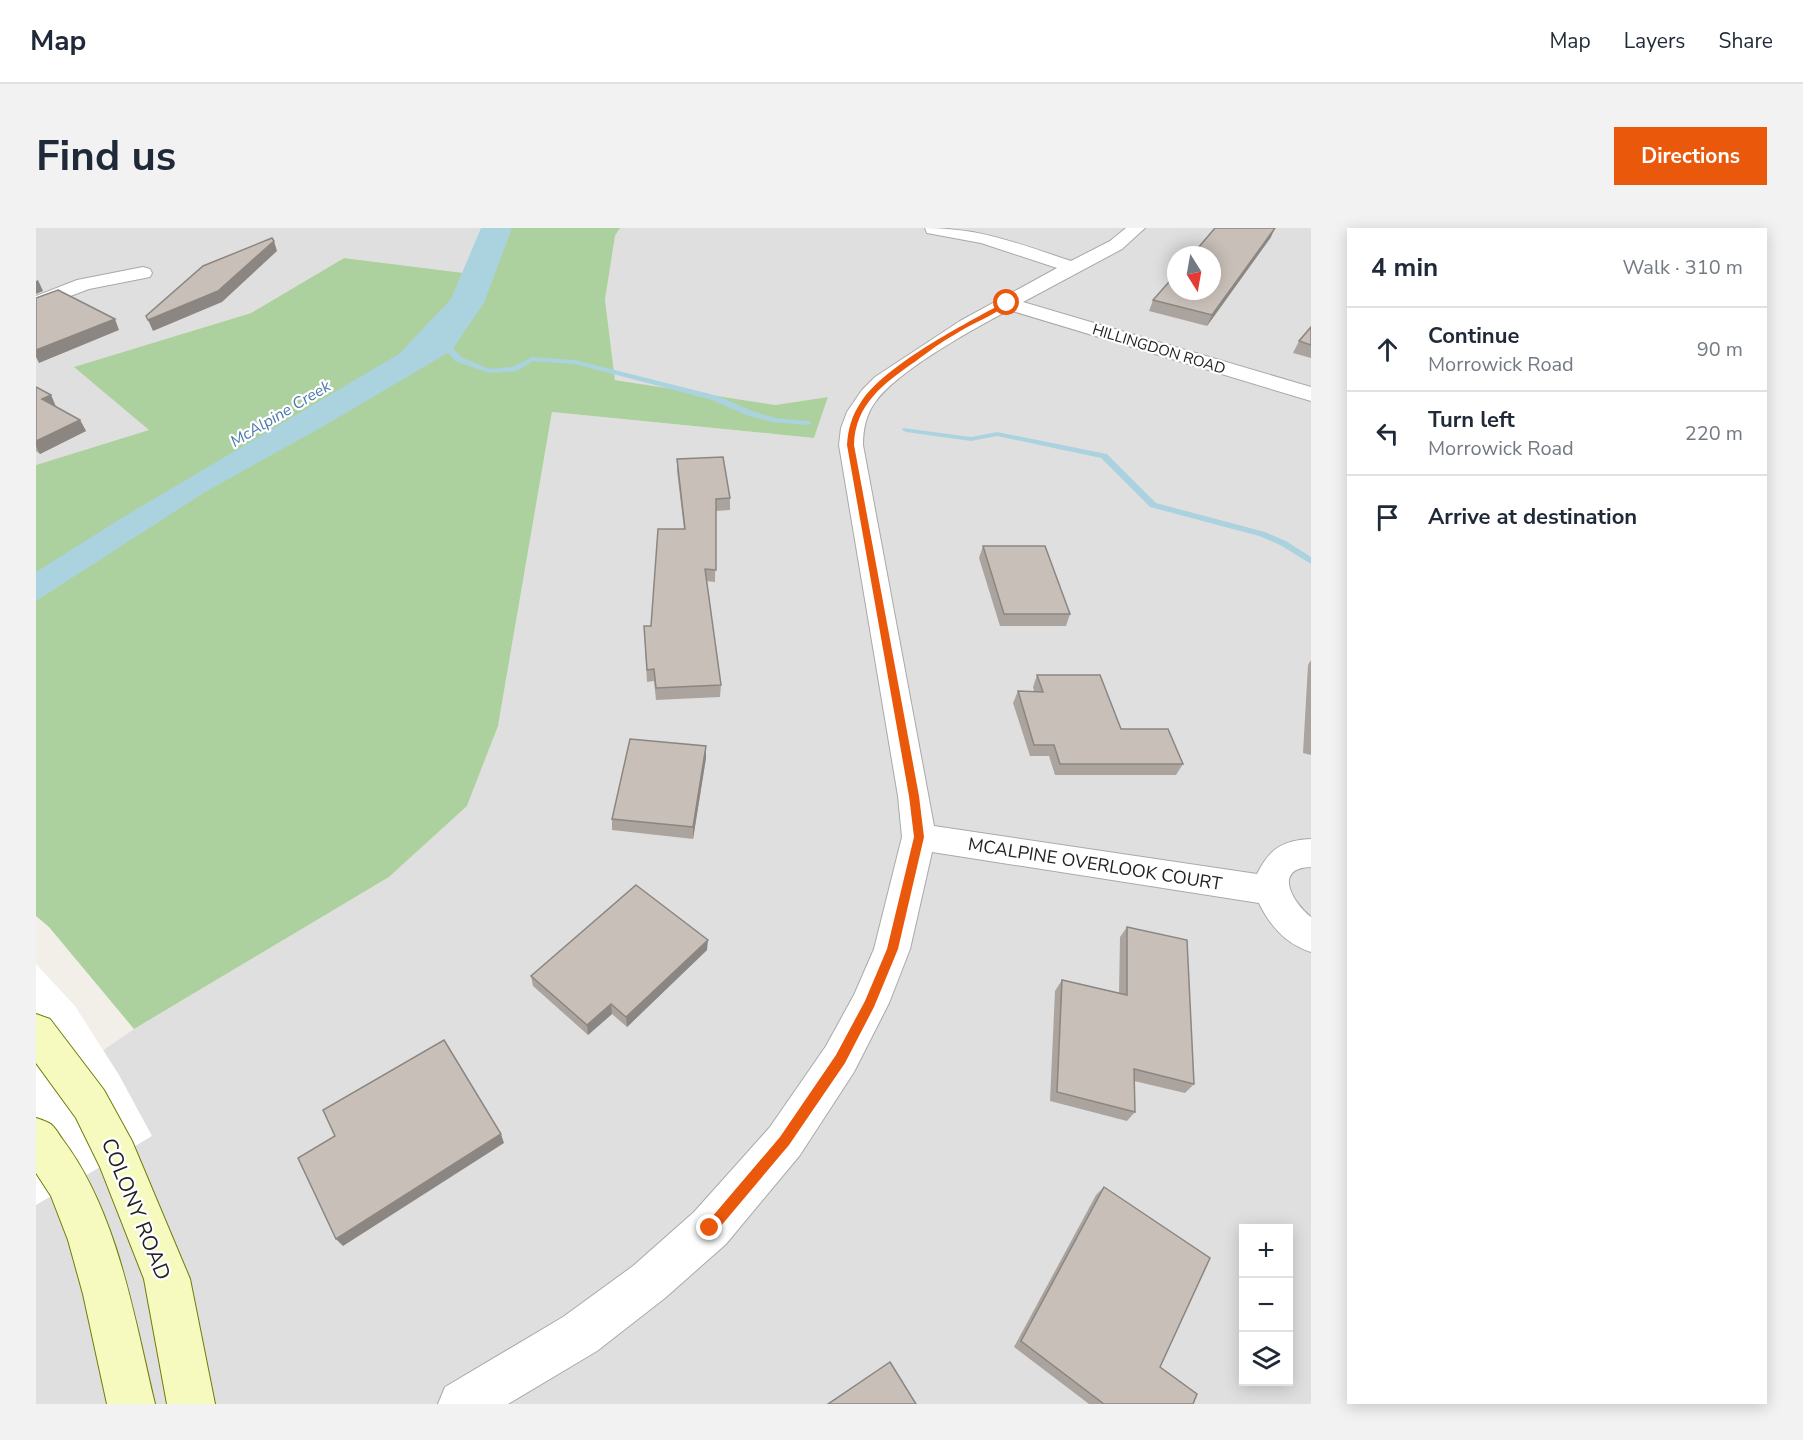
<!DOCTYPE html>
<meta charset="utf-8">
<style>
body{margin:0;font-family:"Nunito Sans",sans-serif;background:#f2f2f3;color:#1f2937}
.controls{position:absolute;right:18px;bottom:18px;display:grid;overflow:hidden;border-radius:0px;box-shadow:0 3px 15px #0003}
.controls button{width:54px;height:54px;display:grid;place-items:center;padding:0;border:0;border-bottom:2px solid #e0e1e3;background:#fff;color:#1f2937;font:30px sans-serif}
.compass{position:absolute;left:1131px;top:18px;width:54px;height:54px;border-radius:50%;background:#fff;box-shadow:0 3px 15px #0003;rotate:169deg}
.stop{position:absolute;width:18px;height:18px;margin:-14px;border:4px solid #ea580c;border-radius:50%;background:#fff}
.stop.end{background:#ea580c;border-color:#fff;box-shadow:0 2px 6px #0008}
.list{margin:0;padding:0;list-style:none}
h2{display:flex;justify-content:space-between;align-items:center;height:78px;margin:0;padding:0 24px;font-size:26px}
h2 small{font-size:20px;font-weight:400;color:#747a83}
.list li{display:grid;grid-template-columns:39px 1fr auto;gap:18px;align-items:center;box-sizing:border-box;height:84px;padding:0 24px;border-top:2px solid #e0e1e3}
.list b{display:block;font-size:22px;white-space:nowrap}
.list p{margin:0;font-size:20px;white-space:nowrap;color:#747a83}
.list em{font-size:20px;font-style:normal;color:#747a83}
.icon{flex:none;width:33px;height:33px;fill:none;stroke:currentColor;stroke-width:2;stroke-linecap:round;stroke-linejoin:round}
.map{position:relative;flex:none;width:1275px;height:1176px;overflow:hidden;border-radius:0px}
header{display:flex;align-items:center;gap:36px;box-sizing:border-box;height:84px;padding:0 30px;background:#fff;border-bottom:2px solid #e0e1e3}
header strong{font-size:28px}
nav{display:flex;gap:33px;margin-inline-start:auto;font-size:21px}
.intro{display:flex;align-items:center;justify-content:space-between;box-sizing:border-box;height:144px;padding:0 36px}
h1{margin:0;font-size:42px}
.button{padding:15px 27px;border-radius:0px;background:#ea580c;color:#fff;font-size:21px;font-weight:700}
main{display:flex;gap:36px;padding:0 36px}
aside{flex:1;background:#fff;border-radius:0px;box-shadow:0 3px 15px #0003}
.map>svg:first-child{display:block}
.residential{fill:#e0dfdf;fill-rule:evenodd}
.forest{fill:#add19e}
.water{fill:#aad3df}
.pier{fill:#fff}
.lines{fill:none;stroke-linecap:round;stroke-linejoin:round}
.stream{fill:#aad3df;fill-rule:evenodd}
.street-casing{stroke:#a9a9a9;stroke-width:2}
.secondary-casing{stroke:#707d05;stroke-width:2}
.street{fill:#fff;fill-rule:evenodd}
.secondary{fill:#f7fabf;fill-rule:evenodd}
.wall{fill:#aba49e}
.shaded-wall{fill:#8b8681}
.building{fill:#c7bfb8;stroke:#8b8681;stroke-width:1.5}
.route{fill:#ea580c}
.labels{text-anchor:middle;stroke-width:4.5;stroke-linejoin:round;paint-order:stroke}
.far-street-label{font-size:15px;fill:#222;stroke:#fff}
.far-water-label{font-size:16px;font-style:italic;fill:#4a7aab;stroke:#fff}
.street-label{font-size:18px;fill:#222;stroke:#fff}
.near-street-label{font-size:21px;fill:#222;stroke:#fff}
</style>
<header>
<strong>Map</strong>
<nav><a>Map</a><a>Layers</a><a>Share</a></nav>
</header>
<div class="intro"><h1>Find us</h1><a class="button">Directions</a></div>
<main>
<div class="map">
<svg width="1275" height="1176" viewBox="0 0 1275 1176">
<rect width="100%" height="100%" fill="#f2efe9"/>
<g class="residential">
<polygon points="0,0 460,0 436,46 308,30 215,85 39,139 114,202 0,237"/>
<path d="M584,0H1275V1176H0V869L98,801L353,649L431,578L462,498L516,184L778,210L792,169L739,177L579,152L569,72L579,8ZM1140,27H1176V63H1140ZM1208,1000H1252V1154H1208Z"/>
</g>
<polygon class="forest" points="460,0 584,0 579,8 569,72 579,152 739,177 792,169 778,210 516,184 462,498 431,578 353,649 98,801 13,699 0,688 0,237 113,202 38,139 215,85 308,30 436,46"/>
<polygon class="water" points="445,0 476,0 448,75 415,123 286,199 169,264 0,373 0,344 84,291 363,126 415,71"/>
<polygon class="pier" points="0,736 39,778 83,847 116,908 0,977"/>
<g class="lines">
<g class="stream">
<polygon points="401,108 407,108 425,129 454,141 476,139 496,129 539,132 682,168 716,183 739,190 772,193 776,195 772,197 736,194 710,187 676,172 539,136 497,133 481,143 453,145 419,133 401,112"/>
<polygon points="867,200 935,209 961,204 1071,226 1120,275 1229,304 1250,313 1275,329 1275,336 1244,317 1223,308 1114,279 1065,230 961,208 935,213 870,204 866,202"/>
</g>
<defs>
<g id="street">
<path d="M889,0C945,0 983,16 1035,33L1074,13L1090,0H1109L1086,21L987,74L1275,159V173L973,82C937,101 863,142 840,173C830,186 827,201 827,217L898,598L1221,646C1233,621 1247,612 1275,611V639C1236,640 1257,675 1275,689V724C1250,716 1234,698 1223,675L896,624L874,721L853,775L818,844L764,927L690,1016L629,1070L561,1123L472,1176H402L409,1159L527,1089L597,1038L658,984L734,899L790,818L818,767L838,721L866,609L862,568L803,217L805,200L811,184L826,162L839,149L924,93L1021,40L945,15L891,5Z"/>
<polygon points="107,39 114,41 116,45 114,49 53,61 0,81 0,68 41,52"/>
</g>
<g id="secondary">
<polygon points="0,786 14,791 68,862 96,913 154,1051 179,1176 131,1176 108,1051 64,939 40,890 0,835"/>
<path d="M0,890C4,891 9,893 13,895C19,898 23,907 27,912C82,985 98,1089 119,1176H71L47,1066L32,1012L15,968L0,945Z"/>
</g>
</defs>
<use href="#street" class="street-casing"/>
<use href="#secondary" class="secondary-casing"/>
<use href="#street" class="street"/>
<use href="#secondary" class="secondary"/>
</g>
<g class="wall">
<polygon points="1235,9 1171,98 1113,83 1117,72"/>
<polygon points="1275,99 1275,130 1257,125 1263,113"/>
<polygon points="0,159 15,167 20,179 44,192 50,203 4,226 0,223"/>
<polygon points="641,231 694,270 694,282 680,283 679,354 670,353 685,457 684,469 620,472 618,453 611,454 608,398 615,398 648,301 641,243"/>
<polygon points="947,318 1034,386 1030,398 964,398 943,330"/>
<polygon points="1275,432 1275,527 1267,525 1272,437"/>
<polygon points="1001,447 1085,501 1147,536 1140,547 1019,547 1013,528 994,528 977,475 982,463 998,463 997,459"/>
<polygon points="670,530 657,611 576,602 576,591"/>
<polygon points="1091,699 1158,856 1149,865 1098,853 1099,884 1091,893 1014,873 1019,763 1026,752 1083,765 1084,709"/>
<polygon points="671,722 591,799 576,786 552,807 497,758 495,748"/>
<polygon points="1068,959 1124,1139 1157,1176 1053,1176 978,1119 1060,967"/>
</g>
<g class="shaded-wall">
<polygon points="1239,0 1235,9 1171,98 1176,87"/>
<polygon points="238,13 241,23 186,74 117,103 112,92"/>
<polygon points="2,52 7,63 0,66 0,53"/>
<polygon points="79,91 83,102 3,135 0,129 0,122"/>
<polygon points="15,167 20,179 6,171"/>
<polygon points="44,192 50,203 4,226 0,218 0,213"/>
<polygon points="670,518 670,530 657,611 657,599"/>
<polygon points="672,712 671,722 591,799 590,789"/>
<polygon points="575,776 576,786 552,807 551,797"/>
<polygon points="465,906 468,915 307,1018 300,1011"/>
</g>
<g class="building">
<polygon points="1179,0 1239,0 1176,87 1117,72 1140,46 1140,63 1176,63 1176,27 1156,27"/>
<polygon points="236,10 238,13 182,63 112,92 110,88 167,38"/>
<polygon points="22,62 79,91 0,122 0,70"/>
<polygon points="1275,99 1275,117 1263,113"/>
<polygon points="0,159 15,167 6,171 44,192 0,213"/>
<polygon points="687,229 694,270 680,271 680,342 669,341 685,457 620,460 618,441 611,442 608,398 615,398 622,301 649,301 641,231"/>
<polygon points="947,318 1009,318 1034,386 968,386"/>
<polygon points="1001,447 1064,447 1085,501 1132,501 1147,536 1024,536 1018,517 998,517 982,463 1007,464"/>
<polygon points="594,511 670,518 657,599 576,591"/>
<polygon points="600,657 672,712 590,789 575,776 551,797 495,748"/>
<polygon points="1091,699 1151,712 1158,856 1098,841 1099,884 1021,864 1026,752 1091,767"/>
<polygon points="408,812 465,906 300,1011 262,930 299,908 287,882"/>
<polygon points="1068,959 1174,1030 1124,1139 1161,1166 1157,1176 1068,1176 985,1113"/>
<polygon points="854,1134 880,1176 792,1176"/>
</g>
<path class="route" d="M969,74L974,75C957,88 936,95 918,107C905,114 892,124 880,133C848,155 819,176 818,217L883,568L888,609L862,721L838,779L809,835L753,917L679,1005L674,1007L670,1005L668,1000L670,996L744,909L800,827L829,773L851,721L878,609L873,568L811,217C812,201 816,187 825,174C850,136 929,96 969,74Z"/>
<g class="labels">
<g class="far-street-label">
<text transform="translate(1123 121) rotate(17)" y="5">HILLINGDON ROAD</text>
</g>
<g class="far-water-label">
<text transform="translate(244 185) rotate(-31)" y="6">McAlpine Creek</text>
</g>
<g class="street-label">
<text transform="translate(1059 636) rotate(9)" y="6">MCALPINE OVERLOOK COURT</text>
</g>
<g class="near-street-label">
<text transform="translate(100 981) rotate(68)" y="7">COLONY ROAD</text>
</g>
</g>
</svg>
<div class="controls">
<button>+</button>
<button>−</button>
<button><svg class="icon" aria-label="layers" viewBox="0 0 24 24"><path d="M12 4l9 5-9 5-9-5zM3 14l9 5 9-5"/></svg></button>
</div>
<svg class="compass" viewBox="-18 -18 36 36"><path d="M0-13l5 13h-10z" fill="#e53935"/><path d="M0 13l5-13h-10z" fill="#747a83"/></svg>
<div class="stop" style="left:971px;top:75px"></div>
<div class="stop end" style="left:674px;top:1000px"></div>
</div>
<aside>
<h2>4 min<small>Walk · 310 m</small></h2>
<ul class="list">
<li><svg class="icon" aria-label="ahead" viewBox="0 0 24 24"><path d="M12 20V5M6 11l6-6 6 6"/></svg><div><b>Continue</b><p>Morrowick Road</p></div><em>90 m</em></li>
<li><svg class="icon" aria-label="left" viewBox="0 0 24 24"><path d="M17 20v-9H6M10 6l-5 5 5 5"/></svg><div><b>Turn left</b><p>Morrowick Road</p></div><em>220 m</em></li>
<li><svg class="icon" aria-label="arrive" viewBox="0 0 24 24"><path d="M6 21V4h12l-3 4 3 4H6"/></svg><div><b>Arrive at destination</b></div></li>
</ul>
</aside>
</main>
